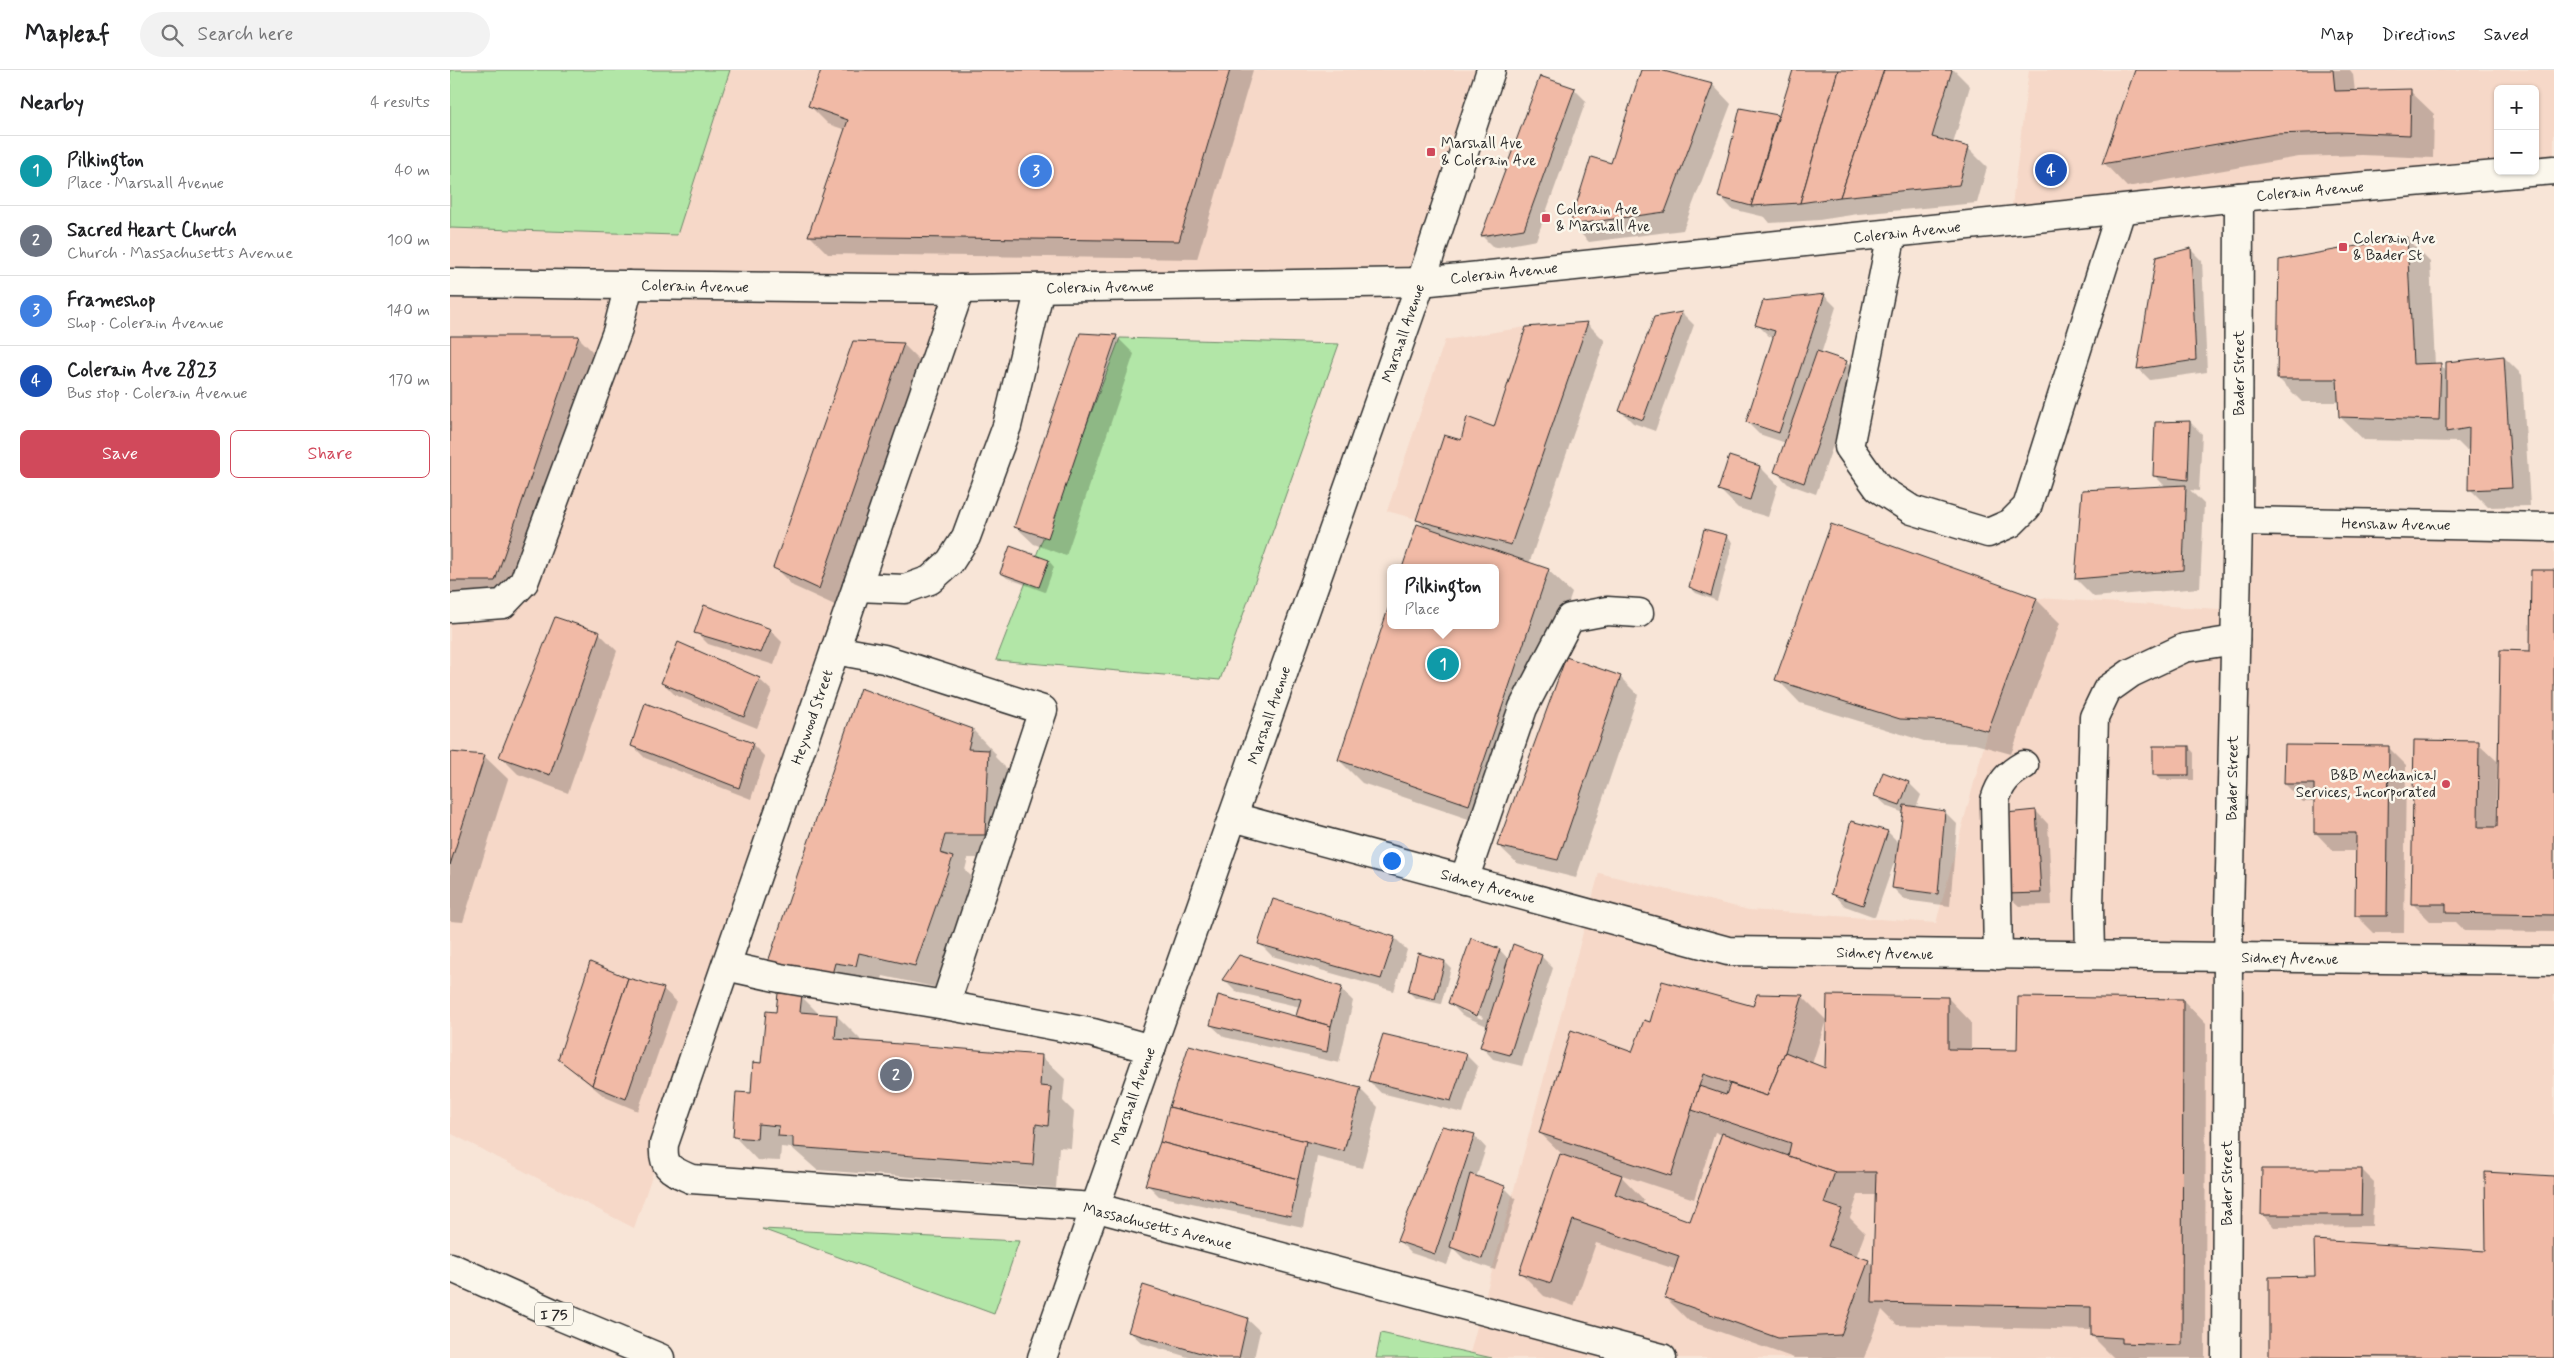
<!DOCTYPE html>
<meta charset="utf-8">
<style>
body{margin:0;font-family:Mynerve,sans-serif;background:#f2f2f2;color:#202124}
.controls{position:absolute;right:15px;top:15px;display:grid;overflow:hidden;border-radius:8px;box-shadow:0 1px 4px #0004}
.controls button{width:45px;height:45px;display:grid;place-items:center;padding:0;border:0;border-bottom:1px solid #e0e0e0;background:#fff;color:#202124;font:25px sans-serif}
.you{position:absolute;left:941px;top:790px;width:18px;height:18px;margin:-12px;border:4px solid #fff;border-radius:50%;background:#1a73e8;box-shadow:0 0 0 8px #1a73e833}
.badge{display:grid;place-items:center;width:32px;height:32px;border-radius:50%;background:#d1495b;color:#fff;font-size:16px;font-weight:700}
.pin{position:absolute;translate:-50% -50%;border:2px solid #fff;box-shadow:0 1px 5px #0006}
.popup{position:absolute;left:937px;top:494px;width:112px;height:65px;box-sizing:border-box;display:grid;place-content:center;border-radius:8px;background:#fff;filter:drop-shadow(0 1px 4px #0005);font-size:16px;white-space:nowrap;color:#757577}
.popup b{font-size:19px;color:#202124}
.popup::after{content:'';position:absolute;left:50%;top:100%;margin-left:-10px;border:10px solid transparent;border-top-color:#fff}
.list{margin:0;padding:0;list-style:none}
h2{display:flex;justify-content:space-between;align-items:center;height:65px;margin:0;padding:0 20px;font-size:21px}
h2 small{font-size:16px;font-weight:400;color:#757577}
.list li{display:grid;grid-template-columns:32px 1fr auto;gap:15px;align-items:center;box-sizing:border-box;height:70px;padding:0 20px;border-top:1px solid #e0e0e0}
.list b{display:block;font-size:19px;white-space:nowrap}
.list p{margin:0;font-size:16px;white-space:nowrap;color:#757577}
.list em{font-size:16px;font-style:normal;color:#757577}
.actions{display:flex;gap:10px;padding:15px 20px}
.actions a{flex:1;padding:11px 0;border:1px solid #d1495b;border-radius:8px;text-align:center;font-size:18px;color:#d1495b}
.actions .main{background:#d1495b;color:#fff}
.icon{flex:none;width:28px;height:28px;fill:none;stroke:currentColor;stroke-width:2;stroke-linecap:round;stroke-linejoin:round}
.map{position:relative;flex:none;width:2104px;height:1288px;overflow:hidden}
header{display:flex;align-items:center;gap:30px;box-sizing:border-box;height:70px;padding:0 25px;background:#fff;border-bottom:1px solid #e0e0e0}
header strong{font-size:24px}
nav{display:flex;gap:28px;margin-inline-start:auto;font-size:18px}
.search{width:350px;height:45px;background:#f2f2f2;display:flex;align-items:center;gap:12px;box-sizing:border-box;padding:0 18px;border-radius:28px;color:#757577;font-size:19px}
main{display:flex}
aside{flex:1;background:#fff}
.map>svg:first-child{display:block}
.built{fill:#f6d8c8;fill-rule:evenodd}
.green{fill:#b2e6a7;stroke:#6e8869}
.shadow{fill:#0003;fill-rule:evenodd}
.building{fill:#f1baa6;stroke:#2b2b2b}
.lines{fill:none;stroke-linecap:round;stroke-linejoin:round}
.minor-casing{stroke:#2b2b2b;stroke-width:31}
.highway-casing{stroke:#2b2b2b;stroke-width:31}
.minor{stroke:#fbf7ec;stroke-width:28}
.highway{stroke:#fbf7ec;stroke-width:28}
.poi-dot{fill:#d1495b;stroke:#fbf7ec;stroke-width:2}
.labels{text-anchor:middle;stroke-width:5;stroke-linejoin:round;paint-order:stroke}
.shield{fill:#fbf7ec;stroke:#696865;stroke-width:1}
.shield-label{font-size:14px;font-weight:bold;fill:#2b2b2b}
.poi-label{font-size:15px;fill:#2b2b2b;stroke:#fbf7ec;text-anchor:start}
.street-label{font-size:15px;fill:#2b2b2b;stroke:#fbf7ec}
</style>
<header>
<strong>Mapleaf</strong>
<div class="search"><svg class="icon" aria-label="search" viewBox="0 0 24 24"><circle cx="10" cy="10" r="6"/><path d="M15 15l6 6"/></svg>Search here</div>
<nav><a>Map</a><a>Directions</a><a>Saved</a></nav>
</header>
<main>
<aside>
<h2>Nearby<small>4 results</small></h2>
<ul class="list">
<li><span class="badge" style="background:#0f9aa8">1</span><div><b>Pilkington</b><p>Place · Marshall Avenue</p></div><em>40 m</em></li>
<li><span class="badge" style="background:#6b7280">2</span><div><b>Sacred Heart Church</b><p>Church · Massachusetts Avenue</p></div><em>100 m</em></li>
<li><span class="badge" style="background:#3f7fe0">3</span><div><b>Frameshop</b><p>Shop · Colerain Avenue</p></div><em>140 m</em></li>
<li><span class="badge" style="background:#1a4fb4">4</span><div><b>Colerain Ave 2823</b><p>Bus stop · Colerain Avenue</p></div><em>170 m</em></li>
</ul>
<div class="actions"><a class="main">Save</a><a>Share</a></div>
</aside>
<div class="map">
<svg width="2104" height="1288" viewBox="0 0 2104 1288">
<rect width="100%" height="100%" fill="#f8e5d7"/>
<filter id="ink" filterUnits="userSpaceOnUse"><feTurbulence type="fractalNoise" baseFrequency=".02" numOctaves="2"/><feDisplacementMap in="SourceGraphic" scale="10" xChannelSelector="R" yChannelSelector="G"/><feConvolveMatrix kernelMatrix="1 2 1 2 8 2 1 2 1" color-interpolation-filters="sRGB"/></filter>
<g filter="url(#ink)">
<g class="built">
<polygon points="0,0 1041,0 971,212 510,219 184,1158 0,1063"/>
<path d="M1579,0H2104V100L1560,151ZM2048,19H2085V101H2048Z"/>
<polygon points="1138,252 1061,475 937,441 995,270 1076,257"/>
<polygon points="1788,451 2104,457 2104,1288 1042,1288 1020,1283 1149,803 1299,840 1486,853 1538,661 1587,528 1786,540"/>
</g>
<g class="green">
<polygon points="0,0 280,0 227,165 0,158"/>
<polygon points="670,268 889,274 770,610 546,590"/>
<polygon points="312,1159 569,1171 544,1244"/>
<polygon points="931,1263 1042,1288 926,1288"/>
</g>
<g class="shadow">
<polygon points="372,0 803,0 747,189 378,184 360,166 396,60 378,54 360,36"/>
<polygon points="1192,0 1205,0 1263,15 1281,34 1233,160 1139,172 1121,154 1162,94"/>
<polygon points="1345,0 1504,0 1520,16 1503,74 1518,78 1537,97 1527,133 1408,144 1369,150 1320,153 1315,147 1282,139 1270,126 1327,46 1330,48"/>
<polygon points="1687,0 1900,0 1903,4 1905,22 1960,21 1984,44 1983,88 1912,85 1849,87 1677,117 1654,93"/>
<polygon points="1091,7 1124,19 1136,31 1086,170 1044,178 1032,166"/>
<polygon points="1957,169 1980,192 1985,295 1990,294 1997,302 2054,287 2072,305 2080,436 2038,437 2020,419 2020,379 2016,380 2008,372 1914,370 1890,347 1889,332 1852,332 1828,308"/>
<polygon points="1740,179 1752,191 1757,302 1700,310 1688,298"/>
<polygon points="1374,225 1386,237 1371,284 1396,292 1408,304 1366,424 1338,414 1326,402 1336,373 1309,364 1297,352 1324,268 1319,266 1307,254"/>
<polygon points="1232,243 1244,255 1205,361 1183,353 1171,341 1205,248"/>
<polygon points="1137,253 1155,271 1079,494 1098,500 1122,523 1042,757 912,713 889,690 940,537 940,555 1046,555 1046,498 977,459 967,449"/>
<polygon points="666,266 684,284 616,486 584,474 565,456"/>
<polygon points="128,267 151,290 69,534 0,533 0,268"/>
<polygon points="453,274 471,292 387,536 343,516 325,498"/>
<polygon points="1740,352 1752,364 1749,421 1740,420 1754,434 1750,518 1644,527 1626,509 1716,417 1705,406"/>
<polygon points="1280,388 1310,397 1328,415 1318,447 1288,438 1270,420"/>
<polygon points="1255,461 1277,467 1283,472 1267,531 1246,523 1240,517"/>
<polygon points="599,491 604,497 595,522 557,508 551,503"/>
<polygon points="2104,501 2104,862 2015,861 2006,852 1981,852 1963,834 2028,673 2047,691 2046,758 2049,758 2081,582"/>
<polygon points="1586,529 1610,553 1561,684 1525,674 1474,671 1350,633 1327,609"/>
<polygon points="320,560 332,572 324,595 258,574 246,562"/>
<polygon points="149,563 167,581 118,723 68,704 50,686"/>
<polygon points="1170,607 1188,625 1126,808 1067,793 1048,775"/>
<polygon points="309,609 322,621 307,658 225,625 213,613"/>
<polygon points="411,620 523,660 546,684 545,687 562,704 558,788 518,788 515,800 526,811 489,918 433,906 429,919 319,891"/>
<polygon points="196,635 303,675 315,687 301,729 195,688 183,676"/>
<polygon points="1739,677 1744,683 1744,710 1710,710 1704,704"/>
<polygon points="1938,677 1956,695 1954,863 1924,863 1906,845 1907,781 1883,781 1865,762 1865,732 1853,732 1835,714"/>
<polygon points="0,683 34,686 58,709 13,852 0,851"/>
<polygon points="1459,713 1471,725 1466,738 1495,742 1507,754 1500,836 1455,830 1443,818 1447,784 1425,847 1395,836 1383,823 1402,752 1438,762 1450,774 1454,743 1438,737 1425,725"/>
<polygon points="1586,741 1598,754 1602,835 1569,836 1556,824"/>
<polygon points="824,830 945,868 957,880 944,921 822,886 810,874"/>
<path d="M1022,870L1050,880L1059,890L1091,886L1103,898L1072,996L1043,989L1031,976L1037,956L1012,945L1000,933ZM1012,938L1033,947L1032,949L1012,941Z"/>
<polygon points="969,885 995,892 1001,898 991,934 965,928 959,922"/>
<polygon points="178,909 213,919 226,931 188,1041 155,1027 109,989"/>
<polygon points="774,910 891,919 903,931 889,993 774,967 761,955 847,948 850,937 786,922"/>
<path d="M1308,925L1353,927L1376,950L1362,994L1376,1000L1498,928L1521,952V981H1568L1733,930L1756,954L1755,1288H1664L1642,1266V1260L1447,1255L1432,1240L1414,1288H1344L1239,1251L1216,1228L1225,1199L1146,1173L1124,1236L1094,1226L1070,1202L1112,1084L1090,1063L1183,984L1201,953L1303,937ZM1265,1062L1272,1065L1241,1153L1192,1135L1194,1130L1169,1104L1244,1129ZM1408,1125H1426L1424,1197L1418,1191L1406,1187L1415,1163L1400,1148Z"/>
<polygon points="351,926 370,945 387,946 410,969 410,972 591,986 615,1009 613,1031 624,1042 621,1078 609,1077 606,1118 367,1100 342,1078 331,1077 330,1091 307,1090 284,1066 302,1025 327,943"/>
<polygon points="740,976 910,1019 928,1037 912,1098 867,1087 853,1157 709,1126 697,1114"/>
<polygon points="1016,985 1028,997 1013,1043 931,1023 919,1011"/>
<polygon points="1024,1065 1036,1078 1026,1108 1054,1117 1066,1129 1045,1200 1014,1189 1003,1178 997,1195 961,1183 949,1171"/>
<polygon points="1912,1100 1924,1112 1922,1156 1824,1157 1812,1144"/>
<polygon points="2104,1108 2104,1288 1823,1288 1820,1285 1866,1207 2037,1182"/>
<polygon points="797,1249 810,1261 804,1288 741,1288 692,1273 679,1261"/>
</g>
<g class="building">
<polygon points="371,0 780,0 729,171 358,166 398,50 358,36"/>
<polygon points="1191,0 1210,0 1263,14 1215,142 1120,155 1141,87 1161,93"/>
<polygon points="1343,0 1388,0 1350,133 1301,136"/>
<polygon points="1388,0 1434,0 1390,127 1350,133"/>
<polygon points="1434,0 1502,0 1482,67 1519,77 1509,115 1390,127"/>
<polygon points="1685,0 1883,0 1885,21 1961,19 1960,65 1888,62 1825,64 1652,94"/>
<polygon points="1090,6 1125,18 1074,159 1031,166"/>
<polygon points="1290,38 1328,45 1301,136 1268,127"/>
<polygon points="1957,167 1963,294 1991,293 1989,350 1889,347 1887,309 1827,309 1829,190"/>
<polygon points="1741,178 1746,290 1687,299 1706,187"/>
<polygon points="1375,224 1329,363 1296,352 1325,261 1305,255 1313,231"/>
<polygon points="1232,242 1193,350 1169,341 1204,247"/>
<polygon points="1138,252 1061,475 966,450 994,365 1011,370 1017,347 1044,357 1076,257"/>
<polygon points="630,263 667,265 598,468 564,457"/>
<polygon points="0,266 129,266 45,511 0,511"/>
<polygon points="403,271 454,273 369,519 323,498"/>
<polygon points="1367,281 1397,291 1354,413 1324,402"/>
<polygon points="2054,286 2062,418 2018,420 2019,358 1996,362 1996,292"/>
<polygon points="1740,351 1738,410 1703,406 1705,352"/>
<polygon points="1279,386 1310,396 1300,430 1268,420"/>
<polygon points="1736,415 1733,500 1625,509 1632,420"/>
<polygon points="967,454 1099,499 1019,735 888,690 940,533 940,555 1046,555 1046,498 952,498"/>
<polygon points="1381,454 1587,528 1538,661 1500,651 1450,649 1325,610"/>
<polygon points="1254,459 1277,465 1261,526 1239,517"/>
<polygon points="560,476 599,490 589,517 550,503"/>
<polygon points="2081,500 2104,500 2104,845 1996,843 1996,834 1961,834 1964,670 2029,671 2028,757 2047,757 2050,580 2080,581"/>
<polygon points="254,535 321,559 311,583 244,563"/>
<polygon points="105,547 150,562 100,705 49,687"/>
<polygon points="228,572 310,608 294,647 211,613"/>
<polygon points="1116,587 1171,606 1108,790 1047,776"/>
<polygon points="410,618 523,659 518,679 539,680 535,765 495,765 490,783 503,787 465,896 409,883 406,896 385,893 381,908 318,892"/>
<polygon points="195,633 303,673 289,718 181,676"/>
<polygon points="1835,675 1939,676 1937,846 1905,846 1906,763 1864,763 1864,714 1834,714"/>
<rect x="1703" y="676" width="36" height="29"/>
<polygon points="0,682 35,685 0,795"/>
<polygon points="1433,702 1459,712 1450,735 1424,726"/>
<polygon points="1454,735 1495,741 1488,824 1442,818"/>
<polygon points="1586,740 1591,823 1555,824 1556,743"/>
<polygon points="1401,751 1438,761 1413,835 1381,824"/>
<polygon points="823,829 945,867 931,909 808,874"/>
<polygon points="1021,868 1050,879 1027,946 998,933"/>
<polygon points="1063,874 1092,885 1060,985 1030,977"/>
<polygon points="968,883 995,891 985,929 958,922"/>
<polygon points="789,885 892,917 881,956 846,946 851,929 772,910"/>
<polygon points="140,892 178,908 142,1015 108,989"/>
<polygon points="178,908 214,918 176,1029 142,1015"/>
<polygon points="1212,911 1303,936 1307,924 1353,925 1335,982 1317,1026 1253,1004 1221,1106 1089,1063 1121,960 1182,982 1194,950 1200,952"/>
<polygon points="328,923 352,924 350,942 387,945 385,969 592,985 590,1016 601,1017 598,1056 586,1054 583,1095 343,1077 343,1067 328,1066 329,1056 308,1054 307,1069 283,1067 286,1022 301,1023 303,992 311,993 316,941 326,942"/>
<polygon points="768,925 881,956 877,982 760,955"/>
<polygon points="1377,925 1498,927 1498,979 1567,980 1568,927 1733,929 1732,1275 1672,1273 1672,1268 1641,1266 1641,1237 1422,1233 1426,1102 1385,1102 1338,1086 1341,1073 1242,1040 1249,1016 1276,1025 1280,1014 1317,1026 1335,982 1375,998"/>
<polygon points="933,964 1017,984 1001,1031 918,1011"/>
<polygon points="739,975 911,1018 894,1081 719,1037"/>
<polygon points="719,1037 856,1071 848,1109 710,1072"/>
<polygon points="992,1056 1025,1064 985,1184 947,1171"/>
<polygon points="1272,1063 1385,1102 1374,1133 1392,1139 1378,1176 1419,1190 1391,1265 1328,1268 1215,1228 1229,1186 1123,1150 1101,1213 1069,1203 1110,1084 1172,1105 1165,1124 1240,1151"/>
<polygon points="710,1072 848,1109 841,1146 695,1115"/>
<polygon points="1812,1099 1912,1099 1911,1145 1811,1145"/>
<polygon points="2035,1102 2104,1106 2104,1288 1819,1286 1819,1207 1865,1206 1864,1170 2036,1181"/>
<polygon points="1020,1104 1055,1116 1032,1189 1000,1177"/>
<polygon points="693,1215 798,1248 789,1288 768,1288 678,1262"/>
</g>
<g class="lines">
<defs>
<g id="minor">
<polyline points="1442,163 1399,377 1428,418 1462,440 1538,463 1561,453 1577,437 1671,140"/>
<polyline points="0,213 510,219 971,212 1789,127 2104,100"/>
<path d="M510,219L214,1074C212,1098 221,1100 241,1109L644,1137L1212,1288"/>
<polyline points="1788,451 2104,457"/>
<polyline points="407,517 455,519 480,510 500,492 516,467 557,356 590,218"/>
<polyline points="0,538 53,534 74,512 167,262 179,215"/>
<polyline points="385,580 434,589 593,640 495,935 643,963 701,979"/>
<polyline points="783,747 1278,881 2104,891"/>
<polyline points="1014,810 1073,638 1120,548 1157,541 1189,543"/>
<path d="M1548,885L1545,730C1550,713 1558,704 1574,695"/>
<polyline points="1640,885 1639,837 1644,647 1657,620 1681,603 1734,578 1785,570"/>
<polyline points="276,896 330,908 495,935"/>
<polyline points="592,1288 971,212 1041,0"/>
<polyline points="1776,1288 1778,888 1788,451 1789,127"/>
</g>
<polyline id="highway" points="0,1197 112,1247 210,1288"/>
</defs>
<use href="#minor" class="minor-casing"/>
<use href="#highway" class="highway-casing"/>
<use href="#minor" class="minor"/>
<use href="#highway" class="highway"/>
</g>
</g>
<g class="poi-dot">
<rect x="976" y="77" width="10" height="10" rx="2.5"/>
<rect x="1091" y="143" width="10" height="10" rx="2.5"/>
<rect x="1888" y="172" width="10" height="10" rx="2.5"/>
<circle cx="1996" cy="714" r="5"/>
</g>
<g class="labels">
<rect class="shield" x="85" y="1232.5" width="38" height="23" rx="4"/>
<g class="shield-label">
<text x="104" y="1249">I 75</text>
</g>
<g class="poi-label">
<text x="991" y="78">Marshall Ave<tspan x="991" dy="17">&amp; Colerain Ave</tspan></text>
<text x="1106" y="144">Colerain Ave<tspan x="1106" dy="17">&amp; Marshall Ave</tspan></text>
<text x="1903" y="173">Colerain Ave<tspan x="1903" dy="17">&amp; Bader St</tspan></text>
<text x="1986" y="710" text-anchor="end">B&amp;B Mechanical<tspan x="1986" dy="17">Services, Incorporated</tspan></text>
</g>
<g class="street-label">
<text transform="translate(1860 121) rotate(-5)" y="5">Colerain Avenue</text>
<text transform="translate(1457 162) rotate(-6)" y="5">Colerain Avenue</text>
<text transform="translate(1054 203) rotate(-6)" y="5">Colerain Avenue</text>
<text transform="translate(245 216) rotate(1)" y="5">Colerain Avenue</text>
<text transform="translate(650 217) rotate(-1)" y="5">Colerain Avenue</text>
<text transform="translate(953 263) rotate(-71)" y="5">Marshall Avenue</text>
<text transform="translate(1789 303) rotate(-90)" y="5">Bader Street</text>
<text transform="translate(1946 454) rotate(1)" y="5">Henshaw Avenue</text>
<text transform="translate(819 645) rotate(-71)" y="5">Marshall Avenue</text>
<text transform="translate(362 647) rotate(-71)" y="5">Heywood Street</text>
<text transform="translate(1782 708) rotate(-89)" y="5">Bader Street</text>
<text transform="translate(1038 816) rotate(15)" y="5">Sidney Avenue</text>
<text transform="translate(1435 883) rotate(1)" y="5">Sidney Avenue</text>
<text transform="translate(1840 888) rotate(1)" y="5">Sidney Avenue</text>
<text transform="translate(683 1026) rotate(-70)" y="5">Marshall Avenue</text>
<text transform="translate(1777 1113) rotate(-90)" y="5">Bader Street</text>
<text transform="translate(708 1156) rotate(14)" y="5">Massachusetts Avenue</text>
</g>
</g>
</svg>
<div class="controls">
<button>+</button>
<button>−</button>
</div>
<div class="you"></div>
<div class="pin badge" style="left:993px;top:594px;background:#0f9aa8">1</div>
<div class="popup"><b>Pilkington</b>Place</div>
<div class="pin badge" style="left:446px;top:1005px;background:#6b7280">2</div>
<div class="pin badge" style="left:586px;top:101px;background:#3f7fe0">3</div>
<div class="pin badge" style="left:1601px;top:100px;background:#1a4fb4">4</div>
</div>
</main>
